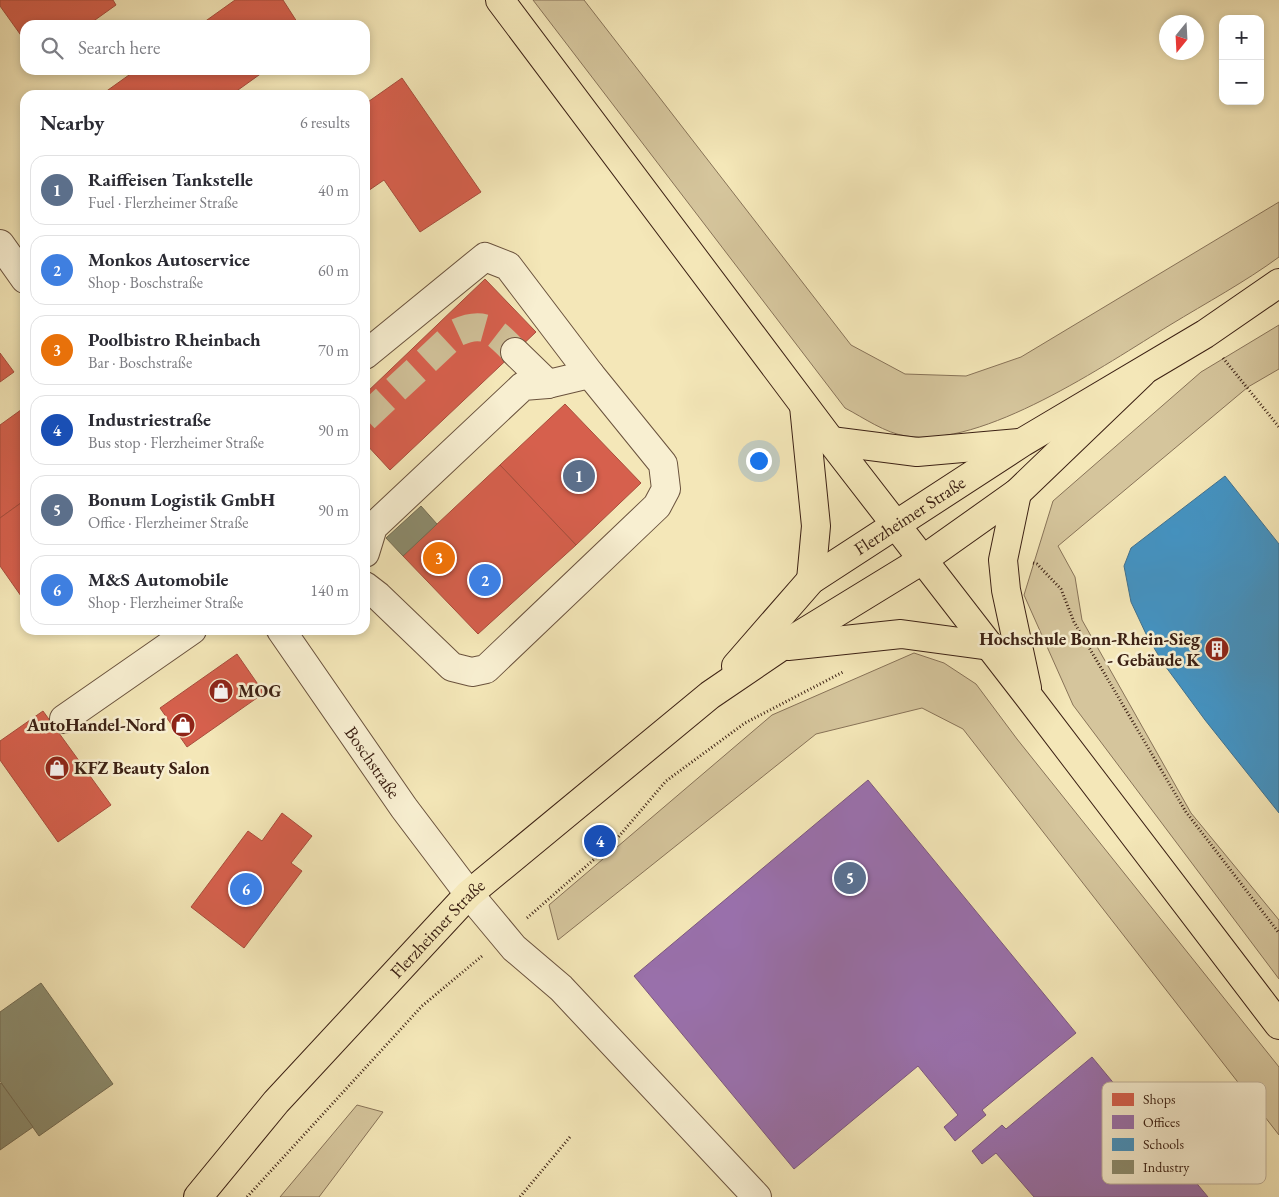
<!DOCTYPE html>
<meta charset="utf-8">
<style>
body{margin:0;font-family:"EB Garamond",serif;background:#f7f7f7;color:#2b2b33}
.controls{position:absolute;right:15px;top:15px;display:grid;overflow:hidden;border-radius:10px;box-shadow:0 2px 8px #0003}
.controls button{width:45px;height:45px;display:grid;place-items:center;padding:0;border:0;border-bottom:1px solid #e1e1e2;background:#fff;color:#2b2b33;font:25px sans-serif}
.compass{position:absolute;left:1159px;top:15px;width:45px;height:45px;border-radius:50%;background:#fff;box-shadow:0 2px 8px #0003;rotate:198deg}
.you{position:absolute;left:758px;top:460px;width:18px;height:18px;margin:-12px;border:4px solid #fff;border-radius:50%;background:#1a73e8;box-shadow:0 0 0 8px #1a73e833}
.badge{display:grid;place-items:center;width:32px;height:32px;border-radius:50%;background:#db2777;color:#fff;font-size:16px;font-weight:700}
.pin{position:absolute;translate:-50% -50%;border:2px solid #fff;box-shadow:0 1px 5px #0006}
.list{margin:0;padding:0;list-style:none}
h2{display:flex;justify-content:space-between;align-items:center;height:65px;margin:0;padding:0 20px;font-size:21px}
h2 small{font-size:16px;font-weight:400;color:#7c7c81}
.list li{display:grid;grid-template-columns:32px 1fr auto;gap:15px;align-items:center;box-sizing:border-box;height:70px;margin:0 10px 10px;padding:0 10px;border:1px solid #e1e1e2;border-radius:15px}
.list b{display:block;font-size:19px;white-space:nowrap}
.list p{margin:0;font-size:16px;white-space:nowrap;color:#7c7c81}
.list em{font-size:16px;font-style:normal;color:#7c7c81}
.icon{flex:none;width:28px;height:28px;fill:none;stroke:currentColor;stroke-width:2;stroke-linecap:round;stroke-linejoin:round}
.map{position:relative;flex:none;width:1279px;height:1197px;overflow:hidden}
.search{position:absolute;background:#fff;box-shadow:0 2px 8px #0003;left:20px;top:20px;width:350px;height:55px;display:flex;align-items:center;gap:12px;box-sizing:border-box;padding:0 18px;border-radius:15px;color:#7c7c81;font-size:19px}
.panel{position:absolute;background:#fff;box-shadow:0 2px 8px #0003;left:20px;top:90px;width:350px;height:545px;border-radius:15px}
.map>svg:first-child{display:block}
.green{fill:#d5c59c;stroke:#887358}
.shops{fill:#d6604d;stroke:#a84d3c}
.offices{fill:#9970ab;stroke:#7d587e}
.schools{fill:#4393c3;stroke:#41718e}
.industry{fill:#8c8c6e;stroke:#746c53}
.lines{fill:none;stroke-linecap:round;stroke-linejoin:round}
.minor-tunnel{stroke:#cfbf97;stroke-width:28;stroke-dasharray:28 14;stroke-linecap:butt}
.minor-casing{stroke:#6a523d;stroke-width:30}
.major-casing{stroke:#3c2114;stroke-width:30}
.path{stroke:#3c2114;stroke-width:3;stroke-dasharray:1 2.5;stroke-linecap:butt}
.minor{stroke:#f8efd1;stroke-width:28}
.major{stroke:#f4e7b8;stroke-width:28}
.labels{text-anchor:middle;stroke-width:5;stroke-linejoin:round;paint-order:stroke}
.street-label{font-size:18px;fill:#3c2114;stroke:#f8efd1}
.poi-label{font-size:18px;font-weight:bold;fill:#3c2114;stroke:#f8efd1;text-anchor:end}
.key{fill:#f8efd1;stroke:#c0b198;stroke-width:1}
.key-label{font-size:14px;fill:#3c2114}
</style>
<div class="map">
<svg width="1279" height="1197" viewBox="0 0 1279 1197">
<rect width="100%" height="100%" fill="#f4e7b8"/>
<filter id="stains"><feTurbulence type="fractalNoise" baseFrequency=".004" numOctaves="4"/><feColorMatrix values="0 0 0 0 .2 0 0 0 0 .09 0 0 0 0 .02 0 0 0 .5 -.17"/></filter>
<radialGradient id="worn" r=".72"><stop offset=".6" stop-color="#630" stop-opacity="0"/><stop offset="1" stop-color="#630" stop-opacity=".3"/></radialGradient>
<g class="green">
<path d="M533,0H584L851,345L905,374L966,376L1021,357L1279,202V257C1245,282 1206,303 1170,325C1106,364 983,449 906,436C885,433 864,418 845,408Z"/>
<polygon points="1279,325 1279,369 1248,387 1058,546 1075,577 1082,620 1191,813 1279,920 1279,979 1073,705 1024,595 1053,501 1201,372"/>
<polygon points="914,653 944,663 976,684 1017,739 1279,1067 1279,1135 963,729 922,708 816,734 558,940 549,905 772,715"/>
<polygon points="357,1105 383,1112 319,1197 280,1197"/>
</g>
<g class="shops">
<polygon points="0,0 113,0 116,5 88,25 25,25 25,41 0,6"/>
<polygon points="235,0 283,0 299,25 200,25"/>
<polygon points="136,70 266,70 231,95 101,95"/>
<polygon points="402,78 481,192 420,232 384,180 365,193 365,104"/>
<polygon points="485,279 536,332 390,470 365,443 365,394"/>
<polygon points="0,353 14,372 0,382"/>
<polygon points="565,404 641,483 576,545 500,465"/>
<polygon points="25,407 25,500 0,518 0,425"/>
<polygon points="500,465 576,545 478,634 403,556"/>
<polygon points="25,500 25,593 21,596 0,566 0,518"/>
<polygon points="237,654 264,693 187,747 160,708"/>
<polygon points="43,711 111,805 58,842 0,760 0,741"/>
<polygon points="282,813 312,836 291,863 302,871 244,948 191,907 248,831 262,841"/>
</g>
<g class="offices">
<polygon points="868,780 1076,1033 982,1110 986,1115 955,1141 944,1127 958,1115 918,1066 794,1169 634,976"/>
<polygon points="1092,1057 1208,1197 1034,1197 996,1153 982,1164 972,1151 1002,1125 1006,1129"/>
</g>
<polygon class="schools" points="1225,476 1279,544 1279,813 1205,720 1163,663 1147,636 1131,602 1124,566 1131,548"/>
<g class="industry">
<polygon points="421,506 437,524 403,556 386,538"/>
<polygon points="41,983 113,1084 39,1136 0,1081 0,1012"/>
<polygon points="1,1083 33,1127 0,1150 0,1084"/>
</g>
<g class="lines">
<path class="minor-tunnel" d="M365,418L456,333C485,319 495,332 515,352"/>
<defs>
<g id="minor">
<polyline points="0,244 25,279"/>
<polyline points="515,352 548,384"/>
<polyline points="365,355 485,257 508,266 590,374"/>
<polyline points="365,553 373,527 523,386 548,384 590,374 663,464 666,489 657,506 486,669 472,672 452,667 378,596 365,586"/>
<path id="s1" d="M281,630L404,808L469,894L514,948L561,988L757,1197"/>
<polyline points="64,719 192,630"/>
</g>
<g id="major">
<polyline points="500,0 831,441 1029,697 1279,1025"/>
<polyline points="804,406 816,526 811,580"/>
<polyline points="831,441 917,452 1019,443"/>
<polyline points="1017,493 1003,560 1006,590 1027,688"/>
<polyline points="788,646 901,634 990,646"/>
<path id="s2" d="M736,666L811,580L1023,442L1205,334L1279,283"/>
<path id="s3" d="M198,1197L276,1102L469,894L710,695L782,646L924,559L1017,493L1142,373"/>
</g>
</defs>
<use href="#minor" class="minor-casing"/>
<use href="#major" class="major-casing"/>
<g class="path">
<polyline points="1223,358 1279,427"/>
<polyline points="1033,563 1037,564 1061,589 1074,622 1186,812 1279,933"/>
<polyline points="527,918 615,841 666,781 745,723 843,672"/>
<polyline points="247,1197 422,1006 482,956"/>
<polyline points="520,1197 570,1137"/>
</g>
<use href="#minor" class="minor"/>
<use href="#major" class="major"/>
</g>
<defs>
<symbol id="building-disc" viewBox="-11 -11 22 22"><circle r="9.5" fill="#8f2418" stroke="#f8efd1"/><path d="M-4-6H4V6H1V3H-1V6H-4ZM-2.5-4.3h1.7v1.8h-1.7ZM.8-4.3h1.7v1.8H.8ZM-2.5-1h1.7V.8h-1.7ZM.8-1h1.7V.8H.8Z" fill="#fff"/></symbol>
<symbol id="shop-disc" viewBox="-11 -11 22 22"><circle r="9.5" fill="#8f2418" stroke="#f8efd1"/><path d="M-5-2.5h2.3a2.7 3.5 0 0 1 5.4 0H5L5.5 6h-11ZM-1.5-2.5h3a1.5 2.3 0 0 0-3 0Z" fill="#fff"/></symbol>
</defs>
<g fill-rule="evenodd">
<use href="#building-disc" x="1203" y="635" width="28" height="28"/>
<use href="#shop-disc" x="207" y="677" width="28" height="28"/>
<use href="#shop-disc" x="169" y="711" width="28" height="28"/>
<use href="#shop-disc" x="43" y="754" width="28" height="28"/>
</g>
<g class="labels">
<g class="street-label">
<text dy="6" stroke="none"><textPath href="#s2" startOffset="232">Flerzheimer Straße</textPath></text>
<text dy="6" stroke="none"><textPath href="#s1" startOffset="161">Boschstraße</textPath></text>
<text dy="6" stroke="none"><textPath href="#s3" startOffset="360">Flerzheimer Straße</textPath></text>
</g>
<g class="poi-label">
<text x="1200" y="645">Hochschule Bonn-Rhein-Sieg<tspan x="1200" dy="21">- Gebäude K</tspan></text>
<text x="238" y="697" text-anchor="start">MOG</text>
<text x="166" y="731">AutoHandel-Nord</text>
<text x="74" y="774" text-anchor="start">KFZ Beauty Salon</text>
</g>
</g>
<rect x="1102" y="1082" width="164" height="102" rx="8" class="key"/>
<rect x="1112" y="1093" width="22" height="13" fill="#d6604d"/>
<rect x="1112" y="1115" width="22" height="14" fill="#9970ab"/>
<rect x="1112" y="1138" width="22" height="13" fill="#4393c3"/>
<rect x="1112" y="1160" width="22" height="14" fill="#8c8c6e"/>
<g class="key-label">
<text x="1143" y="1104">Shops</text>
<text x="1143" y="1127">Offices</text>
<text x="1143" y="1149">Schools</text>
<text x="1143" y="1172">Industry</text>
</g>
<rect width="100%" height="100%" filter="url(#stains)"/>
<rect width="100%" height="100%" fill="url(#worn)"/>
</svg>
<div class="controls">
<button>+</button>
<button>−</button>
</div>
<svg class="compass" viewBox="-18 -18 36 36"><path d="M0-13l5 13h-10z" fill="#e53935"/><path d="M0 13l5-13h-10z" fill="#7c7c81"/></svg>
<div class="you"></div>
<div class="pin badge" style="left:579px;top:476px;background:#5c6f8a">1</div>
<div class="pin badge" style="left:485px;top:580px;background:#3f7fe0">2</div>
<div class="pin badge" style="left:439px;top:558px;background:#e8710a">3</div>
<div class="pin badge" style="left:600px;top:841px;background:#1a4fb4">4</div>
<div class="pin badge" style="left:850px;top:878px;background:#5c6f8a">5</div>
<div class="pin badge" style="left:246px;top:889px;background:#3f7fe0">6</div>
<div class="search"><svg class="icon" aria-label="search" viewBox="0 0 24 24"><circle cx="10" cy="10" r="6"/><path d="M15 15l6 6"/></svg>Search here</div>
<section class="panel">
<h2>Nearby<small>6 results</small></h2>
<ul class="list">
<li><span class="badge" style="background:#5c6f8a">1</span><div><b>Raiffeisen Tankstelle</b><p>Fuel · Flerzheimer Straße</p></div><em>40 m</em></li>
<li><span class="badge" style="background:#3f7fe0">2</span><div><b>Monkos Autoservice</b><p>Shop · Boschstraße</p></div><em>60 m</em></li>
<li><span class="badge" style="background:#e8710a">3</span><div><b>Poolbistro Rheinbach</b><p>Bar · Boschstraße</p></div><em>70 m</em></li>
<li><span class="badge" style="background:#1a4fb4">4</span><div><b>Industriestraße</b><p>Bus stop · Flerzheimer Straße</p></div><em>90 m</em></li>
<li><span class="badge" style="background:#5c6f8a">5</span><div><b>Bonum Logistik GmbH</b><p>Office · Flerzheimer Straße</p></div><em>90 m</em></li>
<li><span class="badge" style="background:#3f7fe0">6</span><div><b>M&amp;S Automobile</b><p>Shop · Flerzheimer Straße</p></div><em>140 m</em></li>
</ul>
</section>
</div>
